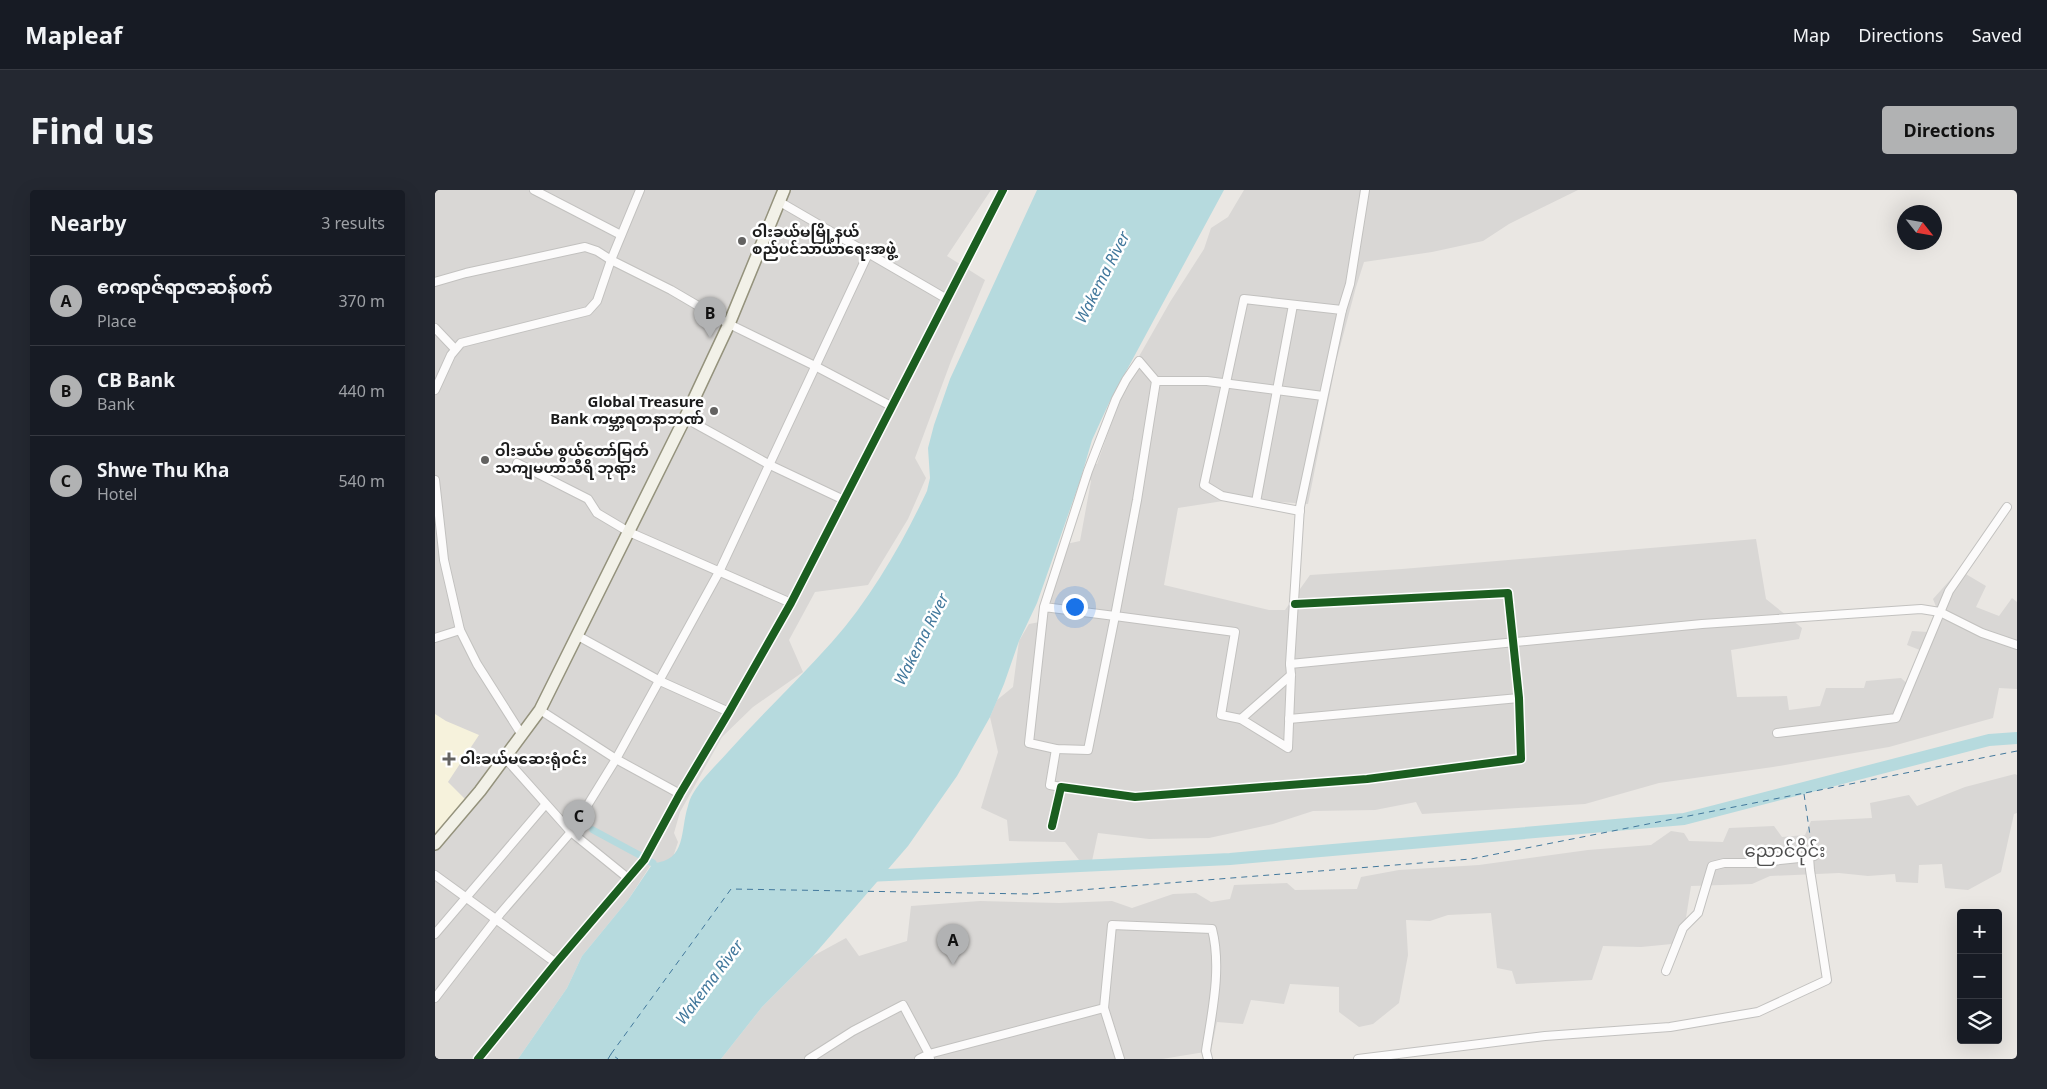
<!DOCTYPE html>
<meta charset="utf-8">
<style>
body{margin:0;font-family:"Noto Sans","Noto Sans Myanmar",sans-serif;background:#242831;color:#f1f3f6}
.controls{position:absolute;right:15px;bottom:15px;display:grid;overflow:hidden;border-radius:5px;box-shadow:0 5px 20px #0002}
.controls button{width:45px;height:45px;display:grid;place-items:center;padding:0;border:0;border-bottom:1px solid #363941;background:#171b24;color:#f1f3f6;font:25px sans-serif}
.compass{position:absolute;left:1462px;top:15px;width:45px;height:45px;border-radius:50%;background:#171b24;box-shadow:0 5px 20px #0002;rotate:121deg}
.you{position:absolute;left:639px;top:416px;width:18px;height:18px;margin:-12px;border:4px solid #fff;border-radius:50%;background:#1a73e8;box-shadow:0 0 0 8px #1a73e833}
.badge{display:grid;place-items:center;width:32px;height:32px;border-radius:50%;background:#b1b2b3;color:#111;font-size:16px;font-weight:700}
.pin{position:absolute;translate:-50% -41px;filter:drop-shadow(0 1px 2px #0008)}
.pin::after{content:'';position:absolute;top:26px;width:18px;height:15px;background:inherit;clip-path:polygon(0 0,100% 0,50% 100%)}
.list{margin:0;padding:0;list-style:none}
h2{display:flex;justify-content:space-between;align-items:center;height:65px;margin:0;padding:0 20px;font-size:21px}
h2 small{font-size:16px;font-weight:400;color:#9ea1a6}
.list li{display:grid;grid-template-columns:32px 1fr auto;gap:15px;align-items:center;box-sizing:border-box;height:90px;padding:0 20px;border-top:1px solid #363941}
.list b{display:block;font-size:19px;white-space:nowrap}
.list p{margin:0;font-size:16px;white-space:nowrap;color:#9ea1a6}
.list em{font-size:16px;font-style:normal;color:#9ea1a6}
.icon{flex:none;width:28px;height:28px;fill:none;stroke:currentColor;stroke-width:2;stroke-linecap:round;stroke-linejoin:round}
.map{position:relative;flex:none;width:1582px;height:869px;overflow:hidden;border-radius:5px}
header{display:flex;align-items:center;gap:30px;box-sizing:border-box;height:70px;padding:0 25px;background:#171b24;border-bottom:1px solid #363941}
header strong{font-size:24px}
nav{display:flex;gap:28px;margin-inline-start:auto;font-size:18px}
.intro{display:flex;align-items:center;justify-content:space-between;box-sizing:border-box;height:120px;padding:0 30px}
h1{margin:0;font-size:35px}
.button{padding:12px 22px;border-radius:5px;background:#b1b2b3;color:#111;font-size:18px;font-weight:700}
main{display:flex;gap:30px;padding:0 30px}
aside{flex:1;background:#171b24;border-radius:5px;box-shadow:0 5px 20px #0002}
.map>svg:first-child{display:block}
.residential{fill:#d9d7d5}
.education{fill:#f6f2dc}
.water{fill:#b6dade}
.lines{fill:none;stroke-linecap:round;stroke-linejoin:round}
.canal{stroke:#b6dade;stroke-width:7}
.river{stroke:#b6dade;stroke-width:12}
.ferry{stroke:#42789c;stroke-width:1;stroke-dasharray:6 5;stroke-linecap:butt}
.street-casing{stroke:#c2c1bf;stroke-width:10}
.secondary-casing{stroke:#94927c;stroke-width:14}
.street{stroke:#fcfbfb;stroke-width:8}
.secondary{stroke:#f2f1e8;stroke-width:11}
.cycleway-casing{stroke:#fff;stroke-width:11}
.cycleway{stroke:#1b5e20;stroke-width:8}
.poi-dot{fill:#636261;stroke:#fff;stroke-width:2}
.labels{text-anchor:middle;stroke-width:5;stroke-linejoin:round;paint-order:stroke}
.poi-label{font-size:15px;font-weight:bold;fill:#1b1b1b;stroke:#fff;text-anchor:start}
.water-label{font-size:16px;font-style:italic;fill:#42789c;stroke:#fff}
.quarter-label{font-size:18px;fill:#4e4e4e;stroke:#fff}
</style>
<header>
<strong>Mapleaf</strong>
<nav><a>Map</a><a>Directions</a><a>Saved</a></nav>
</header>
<div class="intro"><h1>Find us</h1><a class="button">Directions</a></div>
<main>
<aside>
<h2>Nearby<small>3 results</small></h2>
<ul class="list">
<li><span class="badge">A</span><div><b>ဧကရာဇ်ရာဇာဆန်စက်</b><p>Place</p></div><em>370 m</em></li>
<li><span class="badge">B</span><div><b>CB Bank</b><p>Bank</p></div><em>440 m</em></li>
<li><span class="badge">C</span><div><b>Shwe Thu Kha</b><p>Hotel</p></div><em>540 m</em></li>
</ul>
</aside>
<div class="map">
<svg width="1582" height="869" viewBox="0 0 1582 869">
<rect width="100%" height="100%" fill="#eae7e3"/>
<g class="residential">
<polygon points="0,0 556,0 512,66 550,90 516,171 480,268 491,288 473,329 433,395 380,402 354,450 368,482 318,517 287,547 245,622 239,643 243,652 238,667 230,672 217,673 193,710 147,766 132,798 83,869 0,869"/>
<polygon points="809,0 1143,0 1074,34 1048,51 997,62 929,72 921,97 901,172 873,314 801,309 743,318 729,395 834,420 850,420 875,385 967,379 1321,349 1331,409 1367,438 1364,449 1296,460 1302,507 1352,506 1354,520 1385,516 1391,498 1429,498 1431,491 1466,488 1477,498 1490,462 1472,455 1477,441 1493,442 1502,419 1498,409 1524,380 1551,396 1541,417 1564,426 1577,408 1582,412 1582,499 1564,498 1558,528 1454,557 1338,577 1224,593 1150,614 987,624 981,612 940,620 878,621 838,634 774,648 714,649 663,643 657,671 644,670 630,652 574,651 572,630 546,618 563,562 555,527 562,510 578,497 584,451 594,434 610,431 631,354 645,351 656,291 650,282 653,274 662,274 679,226 678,212 735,112 769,59 776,38 793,27"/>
<polygon points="1580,584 1582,585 1582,623 1579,624 1566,682 1533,700 1510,698 1507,674 1484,675 1483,693 1461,692 1460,684 1433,686 1404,683 1335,686 1317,694 1256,696 1247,753 1206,757 1168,756 1157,790 1081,794 1077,781 1062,778 1056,723 1013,725 995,731 971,730 973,765 964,813 938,834 924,837 904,822 904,797 855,794 849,814 816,810 808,834 782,832 776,861 727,869 286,869 327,817 378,766 411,748 424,766 472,751 476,716 545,711 624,713 677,711 697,718 738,704 761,703 776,712 795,709 799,695 852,693 860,700 922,699 926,687 964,680 1044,675 1153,660 1216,655 1236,641 1249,643 1254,651 1288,652 1294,638 1339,636 1347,647 1370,645 1376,631 1437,628 1435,613 1474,605 1482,616 1530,597"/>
</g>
<polygon class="education" points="0,524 11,531 44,545 13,592 31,610 0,646"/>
<path class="water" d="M602,0H789L674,213L657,250L645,291L602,413L584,451L569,494L555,527L522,586L473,656L378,766L327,817L286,869H83L132,798L147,766L193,710L218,673C252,671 245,640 253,616C255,607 260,600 265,593C274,582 284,572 293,562C327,524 364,489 397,452C436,408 467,354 492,301L495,288L493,258L499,235L515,189Z"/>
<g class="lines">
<g class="canal">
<polyline points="158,640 208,667"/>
<polyline points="212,670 218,673"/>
</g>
<polyline class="river" points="432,686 795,669 1249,629 1554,550 1582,548"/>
<g class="ferry">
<polyline points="1369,604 1377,659"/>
<polyline points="176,864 296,699 595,704 1036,669 1582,561"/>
<polyline points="173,869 176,864 183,869"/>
</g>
<defs>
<g id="street">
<polyline points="99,0 186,45"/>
<polyline points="345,12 512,109"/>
<polyline points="0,92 31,83 150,57 162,61 176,70 205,0"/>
<polyline points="0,138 20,159"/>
<polyline points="721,191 702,310 680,426 800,442 786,525 806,529 856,485"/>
<polyline points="0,200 16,165 26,153 153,121 162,111 176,70 236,100 294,134 380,176 456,216"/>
<polyline points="250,228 335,275 409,310"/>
<polyline points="82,273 153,309 162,323 194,342 356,413"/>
<polyline points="0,290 9,370 25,440 42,474 87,545"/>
<polyline points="821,312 858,115"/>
<polyline points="865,321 787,306 769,295 809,109 907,120"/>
<polyline points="609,417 680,426 653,560 621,559 594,553 609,417 653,281 681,209 691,190 704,171 721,191 772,191 888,206"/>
<polyline points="143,446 225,491 294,522"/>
<polyline points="0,448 25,440"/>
<polyline points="855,474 1267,434 1486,419 1505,422 1547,443 1582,455"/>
<polyline points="105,520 181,569 245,604"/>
<polyline points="806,529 853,558 856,485 855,474 865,317 907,120 915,94 930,0"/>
<polyline points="854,529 1084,508"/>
<polyline points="1342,543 1461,528 1514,401 1572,317"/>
<polyline points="621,559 615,595 626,597"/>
<polyline points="70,568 136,642 194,689"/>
<polyline points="617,636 626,597 700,607 932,589 1086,569 1084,508 1073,403 860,414"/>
<polyline points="0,685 121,773"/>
<polyline points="0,744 110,615"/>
<polyline points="1231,781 1248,738 1263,723 1277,676 1289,673 1318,673 1374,667"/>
<polyline points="0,808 65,724 136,642 181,569 284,382 434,62"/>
<polyline points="669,818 685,869"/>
<polyline points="43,869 121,773 209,670 245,604 294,522 356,413 568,0"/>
<polyline points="374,869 418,841 468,815 494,864 484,869"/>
<path d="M495,869L494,864L669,818L677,735L777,739C787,778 777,822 771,861L773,869"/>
<polyline points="923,869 1110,846 1235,837 1323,822 1392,790 1375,680 1374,667 1379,666 1378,662"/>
</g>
<polyline id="secondary" points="0,654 45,601 105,520 250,228 294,134 349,0"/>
</defs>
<use href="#street" class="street-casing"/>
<use href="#secondary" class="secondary-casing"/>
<use href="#street" class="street"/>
<use href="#secondary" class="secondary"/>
<defs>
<g id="cycleway">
<polyline points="617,636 626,597 700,607 932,589 1086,569 1084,508 1073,403 860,414"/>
<polyline points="43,869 121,773 209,670 245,604 294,522 356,413 568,0"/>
</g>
</defs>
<use href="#cycleway" class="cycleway-casing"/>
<use href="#cycleway" class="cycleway"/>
</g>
<g class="poi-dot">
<circle cx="307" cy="51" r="5"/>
<circle cx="279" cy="221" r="5"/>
<circle cx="50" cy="270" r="5"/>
<path d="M11.5 561.5h5v5h5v5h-5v5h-5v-5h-5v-5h5z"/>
</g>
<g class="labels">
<g class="poi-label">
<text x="317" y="47">ဝါးခယ်မမြို့နယ်<tspan x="317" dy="17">စည်ပင်သာယာရေးအဖွဲ့</tspan></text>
<text x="269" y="217" text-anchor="end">Global Treasure<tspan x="269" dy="17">Bank ကမ္ဘာ့ရတနာဘဏ်</tspan></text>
<text x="60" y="266">ဝါးခယ်မ စွယ်တော်မြတ်<tspan x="60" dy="17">သကျမဟာသီရိ ဘုရား</tspan></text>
<text x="25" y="574">ဝါးခယ်မဆေးရုံဝင်း</text>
</g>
<g class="water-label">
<text transform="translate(667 87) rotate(-63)" y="6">Wakema River</text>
<text transform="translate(486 449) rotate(-63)" y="6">Wakema River</text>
<text transform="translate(274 792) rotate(-53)" y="6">Wakema River</text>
</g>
<g class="quarter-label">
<text x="1350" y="667">ညောင်ဝိုင်း</text>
</g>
</g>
</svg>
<div class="controls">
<button>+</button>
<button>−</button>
<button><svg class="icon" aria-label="layers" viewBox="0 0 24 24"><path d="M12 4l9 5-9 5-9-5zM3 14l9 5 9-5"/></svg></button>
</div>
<svg class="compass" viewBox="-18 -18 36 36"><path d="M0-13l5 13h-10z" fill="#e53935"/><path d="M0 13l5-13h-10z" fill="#9ea1a6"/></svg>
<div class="you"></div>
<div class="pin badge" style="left:518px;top:775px">A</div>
<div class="pin badge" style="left:275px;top:148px">B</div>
<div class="pin badge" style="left:144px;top:651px">C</div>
</div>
</main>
